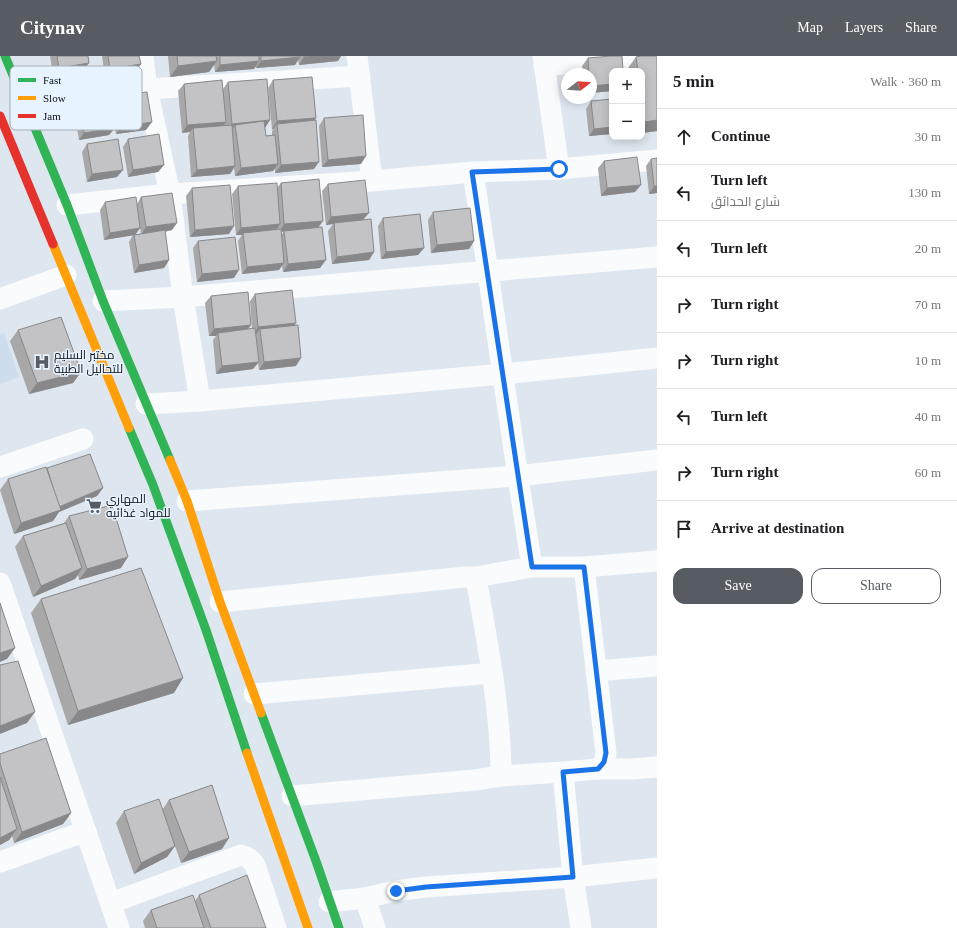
<!DOCTYPE html>
<meta charset="utf-8">
<style>
body{margin:0;font-family:"Times New Roman",Cairo,serif;background:#f2f2f2;color:#202124}
.controls{position:absolute;right:12px;top:12px;display:grid;overflow:hidden;border-radius:8px;box-shadow:0 2px 10px #0003}
.controls button{width:36px;height:36px;display:grid;place-items:center;padding:0;border:0;border-bottom:1px solid #e0e0e0;background:#fff;color:#202124;font:20px sans-serif}
.compass{position:absolute;left:561px;top:12px;width:36px;height:36px;border-radius:50%;background:#fff;box-shadow:0 2px 10px #0003;rotate:73deg}
.stop{position:absolute;width:12px;height:12px;margin:-9px;border:3px solid #1a73e8;border-radius:50%;background:#fff}
.stop.end{background:#1a73e8;border-color:#fff;box-shadow:0 1px 4px #0008}
.list{margin:0;padding:0;list-style:none}
h2{display:flex;justify-content:space-between;align-items:center;height:52px;margin:0;padding:0 16px;font-size:17px}
h2 small{font-size:13px;font-weight:400;color:#757577}
.list li{display:grid;grid-template-columns:26px 1fr auto;gap:12px;align-items:center;box-sizing:border-box;height:56px;padding:0 16px;border-top:1px solid #e0e0e0}
.list b{display:block;font-size:15px;white-space:nowrap}
.list p{margin:0;font-size:13px;white-space:nowrap;color:#757577}
.list em{font-size:13px;font-style:normal;color:#757577}
.actions{display:flex;gap:8px;padding:12px 16px}
.actions a{flex:1;padding:9px 0;border:1px solid #565c62;border-radius:12px;text-align:center;font-size:14px;color:#565c62}
.actions .main{background:#565c62;color:#fff}
.icon{flex:none;width:22px;height:22px;fill:none;stroke:currentColor;stroke-width:2;stroke-linecap:round;stroke-linejoin:round}
.map{position:relative;flex:none;width:657px;height:872px;overflow:hidden}
header{display:flex;align-items:center;gap:24px;box-sizing:border-box;height:56px;padding:0 20px;background:#565c62;color:#fff}
header strong{font-size:19px}
nav{display:flex;gap:22px;margin-inline-start:auto;font-size:14px}
main{display:flex}
aside{flex:1;background:#fff}
.map>svg:first-child{display:block}
.built{fill:#cedded}
.lines{fill:none;stroke-linecap:round;stroke-linejoin:round}
.street{stroke:#fafbfd;stroke-width:21}
.fast{stroke:#30b455;stroke-width:9}
.slow{stroke:#ff9f0a;stroke-width:9}
.jam{stroke:#e5322d;stroke-width:9}
.wall{fill:#a8a8a9;fill-rule:evenodd}
.shaded-wall{fill:#88888a}
.building{fill:#c3c3c5;stroke:#88888a}
.route{stroke:#1a73e8;stroke-width:5}
.labels{text-anchor:middle;stroke-width:3;stroke-linejoin:round;paint-order:stroke}
.poi-label{font-size:12px;fill:#0d1116;stroke:#e7f3ff;text-anchor:start}
.key{fill:#e7f3ff;stroke:#a6afb9;stroke-width:1}
.key-label{font-size:11px;fill:#0d1116}
</style>
<header>
<strong>Citynav</strong>
<nav><a>Map</a><a>Layers</a><a>Share</a></nav>
</header>
<main>
<div class="map">
<svg width="657" height="872" viewBox="0 0 657 872">
<rect width="100%" height="100%" fill="#dee6ef"/>
<polygon class="built" points="4,277 19,321 0,328 0,278"/>
<g class="lines">
<g class="street">
<polyline points="143,0 147,33 170,138 183,241 200,345"/>
<polyline points="357,0 372,125"/>
<polyline points="543,0 559,113"/>
<polyline points="544,10 641,0"/>
<polyline points="26,49 147,33 360,20"/>
<path d="M473,116C493,247 511,380 532,511"/>
<polyline points="67,149 170,138 372,125 473,116 559,113 657,104"/>
<polyline points="0,243 66,219"/>
<polyline points="103,245 183,241 657,201"/>
<polyline points="146,348 200,345 503,318 657,302"/>
<polyline points="0,411 83,383"/>
<polyline points="187,445 517,420 657,404"/>
<polyline points="584,511 657,505"/>
<polyline points="0,527 119,872"/>
<polyline points="220,546 465,521 476,521"/>
<polyline points="596,615 657,610"/>
<polyline points="254,638 492,617"/>
<polyline points="598,713 631,713 657,711"/>
<path d="M563,716L501,720C501,653 487,587 476,521L532,511H584L606,697L604,706L598,713L563,716L573,821L581,872"/>
<polyline points="292,740 475,724 501,720"/>
<polyline points="0,806 86,775"/>
<polyline points="329,846 365,842"/>
<path d="M111,847L241,799C248,801 251,803 255,809L276,872"/>
<polyline points="375,872 365,842 395,835 426,831 573,821 657,812"/>
</g>
<g class="fast">
<polyline points="5,0 67,149 103,245 170,404"/>
<polyline points="129,372 153,429 206,574 247,697"/>
<polyline points="261,657 316,805 339,872"/>
</g>
<g class="slow">
<polyline points="53,188 129,372"/>
<polyline points="170,404 187,445 220,546 261,657"/>
<polyline points="247,697 308,872"/>
</g>
<polyline class="jam" points="0,60 53,188"/>
</g>
<g class="wall">
<polygon points="50,0 88,0 84,14 53,19"/>
<polygon points="102,0 139,0 141,8 135,16 105,20"/>
<polygon points="168,0 341,0 338,5 299,9 298,4 295,9 256,12 256,10 254,13 215,16 214,8 209,16 170,21"/>
<polygon points="641,0 657,0 657,75 642,77 642,15 628,15 628,12 636,1"/>
<polygon points="588,2 612,15 612,35 591,37 591,18 583,18 582,10"/>
<polygon points="273,24 316,62 314,65 314,113 275,117 275,113 273,115 235,120 234,112 230,118 191,121 188,80 190,76 182,77 178,35 184,28 223,33 228,26 265,72 266,80 272,79 272,75 273,73 272,73 268,32"/>
<polygon points="116,40 146,74 116,78 115,72 109,79 79,84 74,54 79,46 111,48"/>
<polygon points="612,43 612,78 589,80 586,53 591,45"/>
<polygon points="324,62 361,108 322,111 319,70"/>
<polygon points="128,83 164,109 158,116 128,121 123,91"/>
<polygon points="87,88 117,121 87,126 82,96"/>
<polygon points="651,103 657,137 649,138 646,110"/>
<polygon points="604,105 635,136 601,140 598,112"/>
<path d="M281,127L318,172L320,212L283,216L282,209L279,214L242,218L238,185L242,179H236L232,138L238,130L277,132ZM281,175H288H284L281,180Z"/>
<polygon points="328,128 364,164 374,196 369,204 332,208 328,175 333,168 326,169 322,135"/>
<polygon points="192,132 229,178 190,181 186,140"/>
<path d="M141,141L172,174L165,176L169,204L164,212L134,217L129,186L133,179L104,184L100,154L105,146L137,148ZM140,172L141,178L135,179Z"/>
<polygon points="433,156 474,185 469,193 431,197 428,164"/>
<polygon points="383,162 424,192 418,199 381,203 378,170"/>
<polygon points="198,185 234,222 197,226 193,192"/>
<polygon points="255,238 294,269 296,310 259,314 258,307 253,313 216,318 213,284 216,280 209,280 205,247 211,240 248,273 252,273 250,245"/>
<polygon points="18,274 81,316 73,327 29,338 10,285"/>
<polygon points="47,412 103,432 97,440 59,456 53,465 14,478 0,434 8,423 46,413"/>
<polygon points="69,460 121,512 79,524 78,519 75,523 33,541 15,491 23,480 64,467"/>
<polygon points="41,543 174,637 68,669 31,557"/>
<polygon points="0,698 71,757 63,768 14,787 12,780 9,784 0,789"/>
<polygon points="169,744 222,793 181,807 175,790 167,801 134,818 116,767 124,755 162,754"/>
<polygon points="199,839 266,872 145,872 143,865 151,854 195,845"/>
</g>
<g class="shaded-wall">
<polygon points="318,0 341,0 338,5 299,9 304,1"/>
<polygon points="300,1 295,9 256,12 261,5"/>
<polygon points="217,5 209,16 170,21 178,10"/>
<polygon points="259,5 254,13 215,16 220,9"/>
<polygon points="89,7 84,14 53,19 59,12"/>
<polygon points="141,8 135,16 105,20 110,13"/>
<polygon points="612,28 612,35 591,37 591,30"/>
<polygon points="316,62 310,70 277,68 273,73 272,73 277,65"/>
<polygon points="270,64 265,72 235,69 231,75 226,75 232,68"/>
<polygon points="657,64 657,75 642,77 642,70 645,66"/>
<polygon points="152,66 146,74 116,78 121,71"/>
<polygon points="226,66 221,73 193,72 190,76 182,77 187,69"/>
<polygon points="612,71 612,78 589,80 594,73"/>
<polygon points="115,72 109,79 79,84 84,77"/>
<polygon points="366,100 361,108 322,111 328,104"/>
<polygon points="319,106 314,113 275,117 281,109"/>
<polygon points="278,108 273,115 235,120 241,112"/>
<polygon points="164,109 158,116 128,121 133,114"/>
<polygon points="235,110 230,118 191,121 197,114"/>
<polygon points="123,114 117,121 87,126 92,118"/>
<polygon points="641,129 635,136 601,140 607,132"/>
<polygon points="654,130 657,130 657,137 649,138"/>
<polygon points="369,157 363,164 326,169 331,161"/>
<polygon points="323,165 318,172 279,176 284,168"/>
<polygon points="177,167 172,174 141,179 146,171"/>
<polygon points="280,168 275,176 243,177 242,179 236,179 241,172"/>
<polygon points="234,170 229,178 190,181 195,174"/>
<polygon points="140,172 135,179 104,184 110,177"/>
<polygon points="474,185 469,193 431,197 437,189"/>
<polygon points="424,192 418,199 381,203 386,196"/>
<polygon points="374,196 369,204 332,208 337,201"/>
<polygon points="169,204 164,212 134,217 139,209"/>
<polygon points="326,204 320,212 283,216 288,208"/>
<polygon points="284,207 279,214 242,218 247,211"/>
<polygon points="239,214 234,222 197,226 202,218"/>
<polygon points="296,267 290,275 260,273 256,278 253,279 258,271"/>
<polygon points="251,269 246,276 218,277 216,280 209,280 214,273"/>
<polygon points="301,302 296,310 259,314 264,306"/>
<polygon points="259,306 253,313 216,318 222,310"/>
<polygon points="81,316 73,327 29,338 37,327"/>
<polygon points="103,432 97,440 59,456 53,465 14,478 21,467"/>
<polygon points="128,501 121,512 79,524 87,513"/>
<polygon points="82,512 75,523 33,541 41,530"/>
<polygon points="15,592 7,603 0,606 0,597"/>
<polygon points="183,622 174,637 68,669 78,655"/>
<polygon points="35,656 27,667 0,678 0,670"/>
<polygon points="71,757 63,768 14,787 22,776"/>
<polygon points="17,773 9,784 0,789 0,782"/>
<polygon points="229,782 222,793 181,807 189,796"/>
<polygon points="175,790 167,801 134,818 141,807"/>
</g>
<g class="building">
<polygon points="57,0 88,0 89,7 59,12"/>
<polygon points="108,0 139,0 141,8 110,13"/>
<polygon points="177,0 216,0 217,5 178,10"/>
<polygon points="220,0 259,0 259,5 220,9"/>
<polygon points="261,0 300,0 300,1 261,5"/>
<polygon points="304,0 318,0 304,1"/>
<polygon points="611,0 622,0 623,15 612,15 612,28 591,30 591,18 589,18 588,2"/>
<polygon points="641,0 657,0 657,64 645,66 642,46 642,15 638,15 636,1"/>
<polygon points="312,21 316,62 277,65 273,24"/>
<polygon points="267,23 270,64 232,68 228,26"/>
<polygon points="222,24 226,66 187,69 184,28"/>
<polygon points="147,36 152,66 121,71 116,40"/>
<polygon points="110,41 115,72 84,77 79,46"/>
<polygon points="612,43 612,71 594,73 591,45"/>
<polygon points="363,59 366,100 328,104 324,62"/>
<polygon points="316,64 319,106 281,109 277,68"/>
<polygon points="264,65 266,80 275,79 278,108 241,112 235,69"/>
<polygon points="232,69 235,110 197,114 193,72"/>
<polygon points="159,78 164,109 133,114 128,83"/>
<polygon points="118,83 123,114 92,118 87,88"/>
<polygon points="637,101 641,129 607,132 604,105"/>
<polygon points="657,102 657,130 654,130 651,103"/>
<polygon points="319,123 323,165 284,168 281,127"/>
<polygon points="365,124 369,157 331,161 328,128"/>
<polygon points="277,127 280,168 241,172 238,130"/>
<polygon points="230,129 234,170 195,174 192,132"/>
<polygon points="172,137 177,167 146,171 141,141"/>
<polygon points="136,141 140,172 110,177 105,146"/>
<polygon points="470,152 474,185 437,189 433,156"/>
<polygon points="420,158 424,192 386,196 383,162"/>
<polygon points="371,163 374,196 337,201 334,167"/>
<polygon points="322,171 326,204 288,208 284,175"/>
<polygon points="281,173 284,207 247,211 243,177"/>
<polygon points="165,174 169,204 139,209 134,179"/>
<polygon points="235,181 239,214 202,218 198,185"/>
<polygon points="292,234 296,267 258,271 255,238"/>
<polygon points="248,236 251,269 214,273 211,240"/>
<polygon points="61,261 81,316 37,327 18,274"/>
<polygon points="298,269 301,302 264,306 260,273"/>
<polygon points="255,272 259,306 222,310 218,277"/>
<polygon points="90,398 103,432 59,451 47,412"/>
<polygon points="46,411 61,454 21,467 8,423"/>
<polygon points="112,449 128,501 87,513 69,460"/>
<polygon points="66,467 82,512 41,530 23,480"/>
<polygon points="141,512 183,622 78,655 41,543"/>
<polygon points="0,547 15,592 0,597"/>
<polygon points="18,605 35,656 0,670 0,609"/>
<polygon points="46,682 71,757 22,776 0,707 0,698"/>
<polygon points="0,721 17,773 0,782"/>
<polygon points="212,729 229,782 189,796 169,744"/>
<polygon points="159,743 175,790 141,807 124,755"/>
<polygon points="247,819 266,872 211,872 199,839"/>
<polygon points="193,839 204,872 157,872 151,854"/>
</g>
<g class="lines">
<path class="route" d="M396,835L426,831L573,821L563,716L598,713L604,706L606,697L584,511H532C511,380 493,247 472,116L559,113"/>
</g>
<defs>
<symbol id="hospital-bare" viewBox="-9 -9 18 18"><path d="M-5-5h3v3.5h4V-5h3V5h-3V1.5h-4V5h-3Z" fill="#565c62" stroke="#e7f3ff" stroke-width="2.5" paint-order="stroke"/></symbol>
<symbol id="supermarket-bare" viewBox="-9 -9 18 18"><path d="M-6-5.5h2.5l.6 2H6L4.5 2H-2.5L-4.4-4H-6ZM-1.5 3.2a1.3 1.3 0 1 0 .1 0ZM3 3.2a1.3 1.3 0 1 0 .1 0Z" fill="#565c62" stroke="#e7f3ff" stroke-width="2.5" paint-order="stroke"/></symbol>
</defs>
<g fill-rule="evenodd">
<use href="#hospital-bare" x="31" y="295" width="22" height="22"/>
<use href="#supermarket-bare" x="83" y="439" width="22" height="22"/>
</g>
<g class="labels">
<g class="poi-label">
<text x="54" y="303">مختبر السليم<tspan x="54" dy="14">للتحاليل الطبية</tspan></text>
<text x="106" y="447">المهاري<tspan x="106" dy="14">للمواد غذائيه</tspan></text>
</g>
</g>
<rect x="10" y="10" width="132" height="64" rx="6" class="key"/>
<rect x="18" y="22" width="18" height="4" fill="#30b455"/>
<rect x="18" y="40" width="18" height="4" fill="#ff9f0a"/>
<rect x="18" y="58" width="18" height="4" fill="#e5322d"/>
<g class="key-label">
<text x="43" y="28">Fast</text>
<text x="43" y="46">Slow</text>
<text x="43" y="64">Jam</text>
</g>
</svg>
<div class="controls">
<button>+</button>
<button>−</button>
</div>
<svg class="compass" viewBox="-18 -18 36 36"><path d="M0-13l5 13h-10z" fill="#e53935"/><path d="M0 13l5-13h-10z" fill="#757577"/></svg>
<div class="stop" style="left:559px;top:113px"></div>
<div class="stop end" style="left:396px;top:835px"></div>
</div>
<aside>
<h2>5 min<small>Walk · 360 m</small></h2>
<ul class="list">
<li><svg class="icon" aria-label="ahead" viewBox="0 0 24 24"><path d="M12 20V5M6 11l6-6 6 6"/></svg><div><b>Continue</b></div><em>30 m</em></li>
<li><svg class="icon" aria-label="left" viewBox="0 0 24 24"><path d="M17 20v-9H6M10 6l-5 5 5 5"/></svg><div><b>Turn left</b><p>شارع الحدائق</p></div><em>130 m</em></li>
<li><svg class="icon" aria-label="left" viewBox="0 0 24 24"><path d="M17 20v-9H6M10 6l-5 5 5 5"/></svg><div><b>Turn left</b></div><em>20 m</em></li>
<li><svg class="icon" aria-label="right" viewBox="0 0 24 24"><path d="M7 20v-9h11M14 6l5 5-5 5"/></svg><div><b>Turn right</b></div><em>70 m</em></li>
<li><svg class="icon" aria-label="right" viewBox="0 0 24 24"><path d="M7 20v-9h11M14 6l5 5-5 5"/></svg><div><b>Turn right</b></div><em>10 m</em></li>
<li><svg class="icon" aria-label="left" viewBox="0 0 24 24"><path d="M17 20v-9H6M10 6l-5 5 5 5"/></svg><div><b>Turn left</b></div><em>40 m</em></li>
<li><svg class="icon" aria-label="right" viewBox="0 0 24 24"><path d="M7 20v-9h11M14 6l5 5-5 5"/></svg><div><b>Turn right</b></div><em>60 m</em></li>
<li><svg class="icon" aria-label="arrive" viewBox="0 0 24 24"><path d="M6 21V4h12l-3 4 3 4H6"/></svg><div><b>Arrive at destination</b></div></li>
</ul>
<div class="actions"><a class="main">Save</a><a>Share</a></div>
</aside>
</main>
